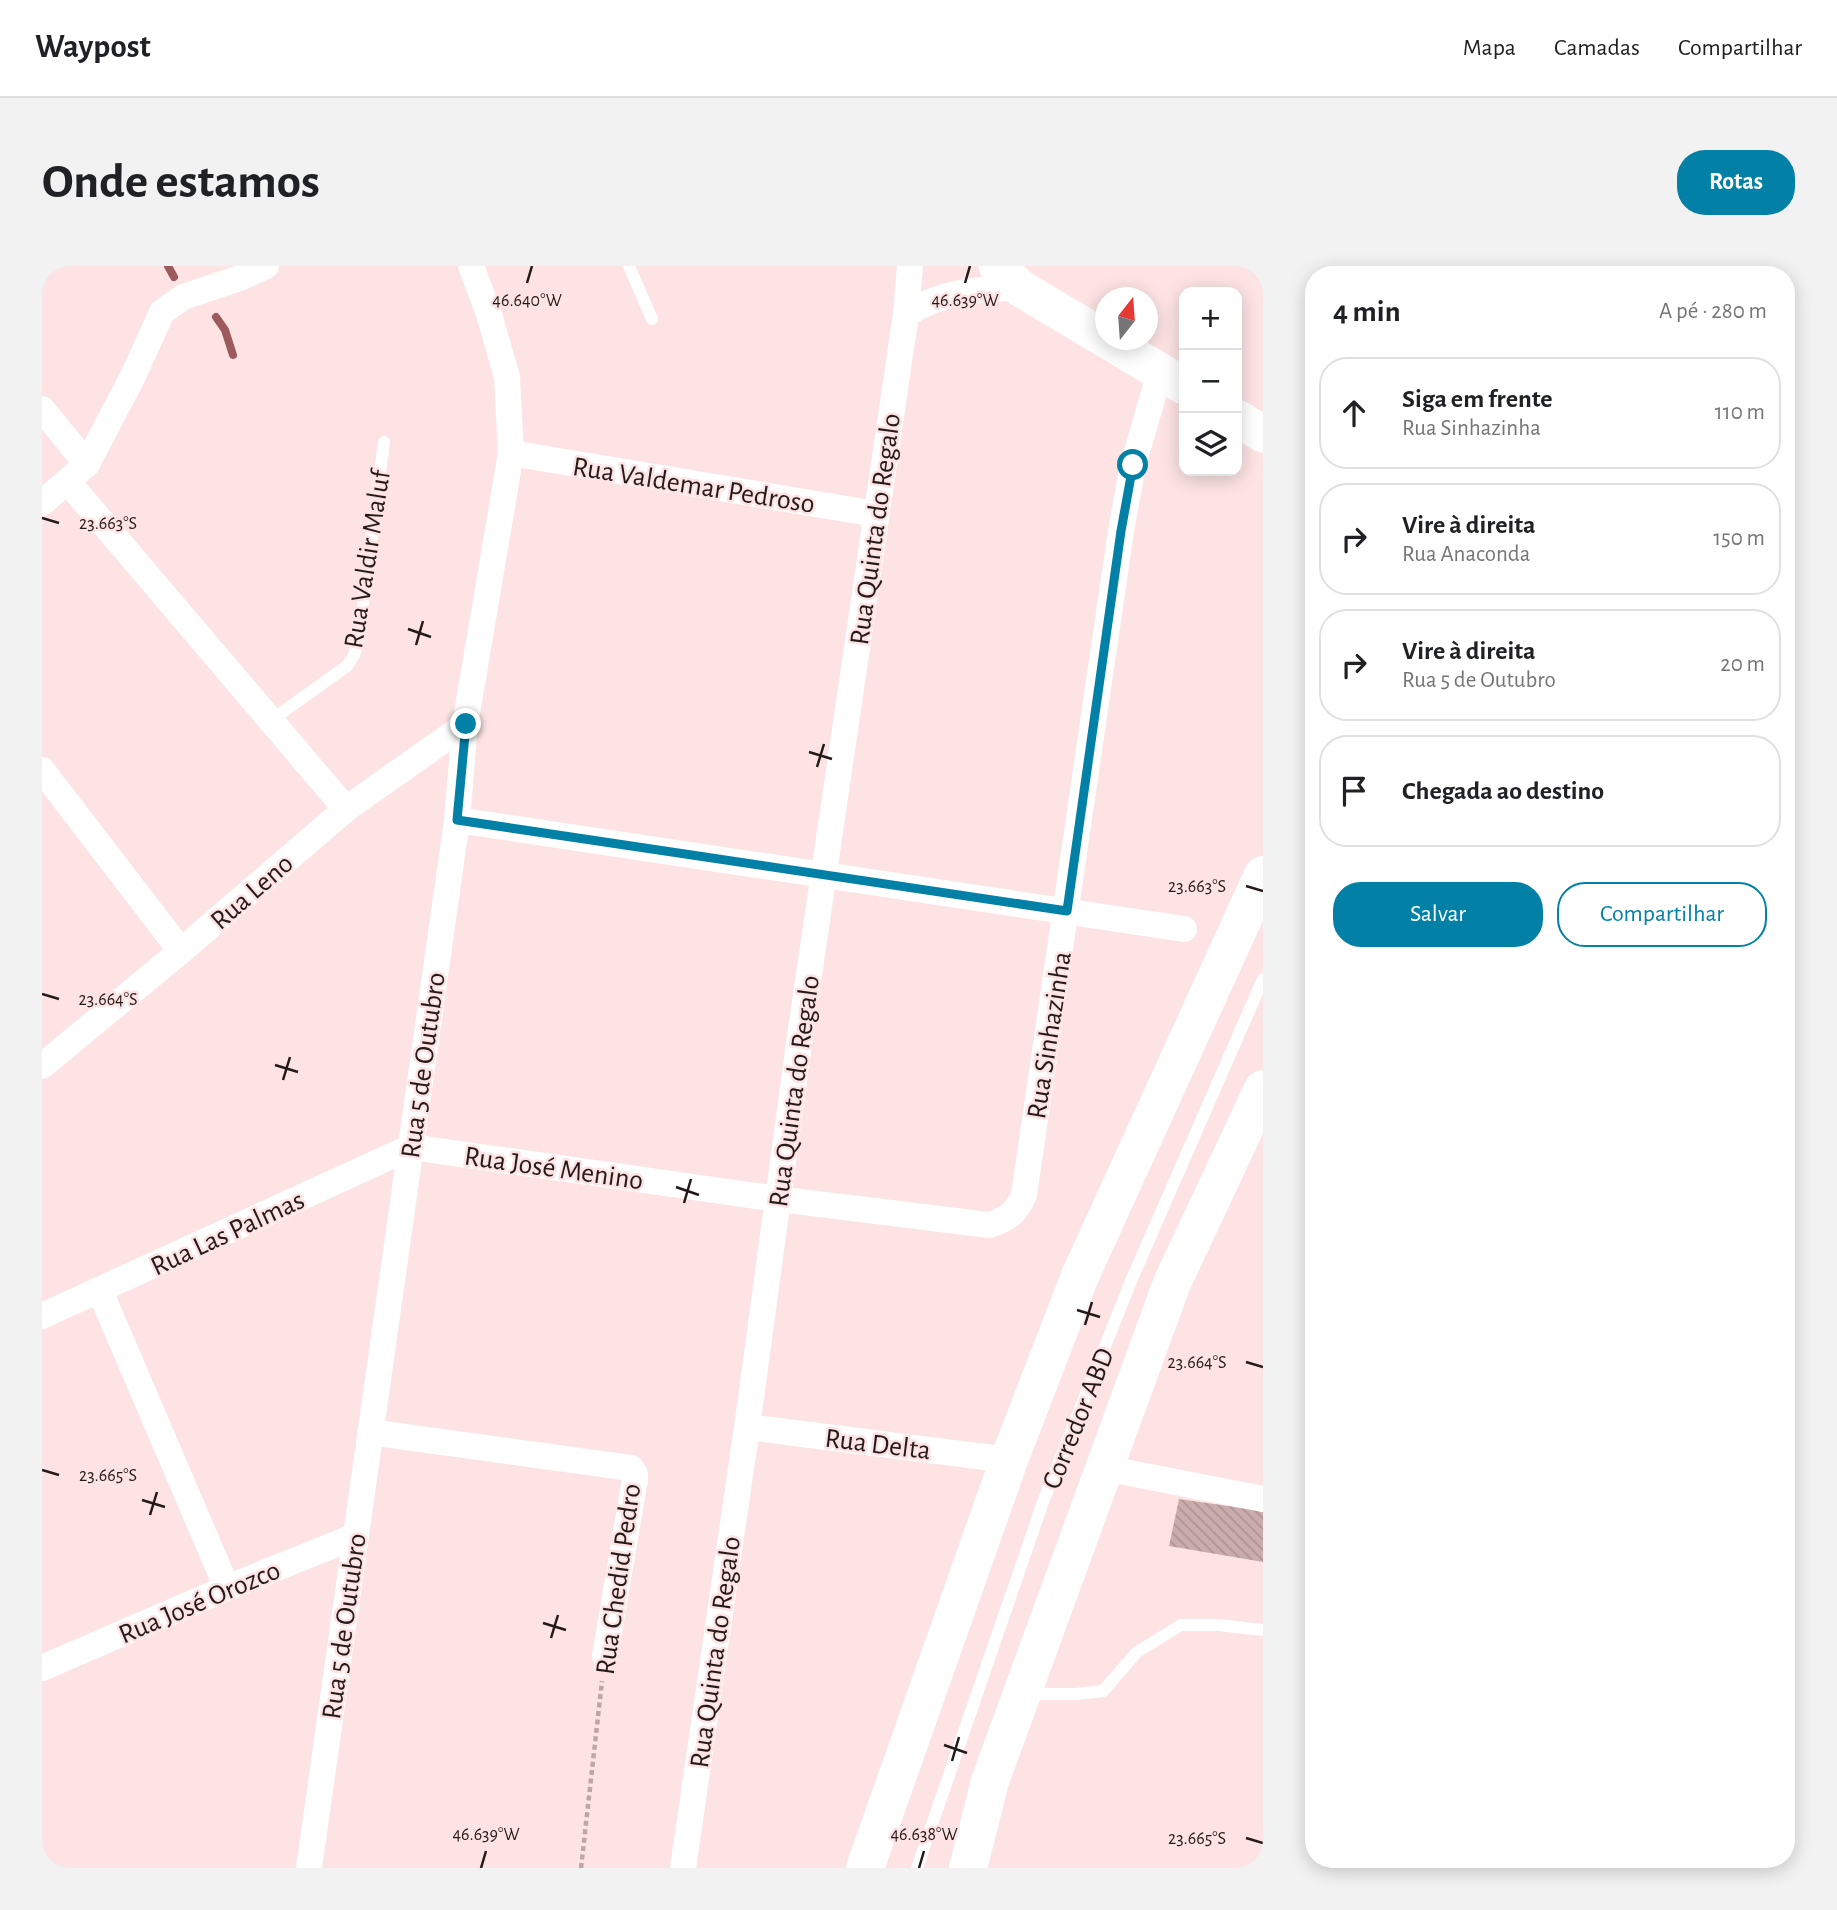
<!DOCTYPE html>
<html lang="pt">
<meta charset="utf-8">
<style>
body{margin:0;font-family:"Alegreya Sans",sans-serif;background:#f2f2f2;color:#202124}
.controls{position:absolute;right:21px;top:21px;display:grid;overflow:hidden;border-radius:14px;box-shadow:0 4px 18px #0003}
.controls button{width:63px;height:63px;display:grid;place-items:center;padding:0;border:0;border-bottom:2px solid #e0e0e0;background:#fff;color:#202124;font:35px sans-serif}
.compass{position:absolute;left:1053px;top:21px;width:63px;height:63px;border-radius:50%;background:#fff;box-shadow:0 4px 18px #0003;rotate:17deg}
.stop{position:absolute;width:21px;height:21px;margin:-16px;border:5px solid #0380a6;border-radius:50%;background:#fff}
.stop.end{background:#0380a6;border-color:#fff;box-shadow:0 2px 7px #0008}
.list{margin:0;padding:0;list-style:none}
h2{display:flex;justify-content:space-between;align-items:center;height:91px;margin:0;padding:0 28px;font-size:30px}
h2 small{font-size:23px;font-weight:400;color:#757577}
.list li{display:grid;grid-template-columns:46px 1fr auto;gap:21px;align-items:center;box-sizing:border-box;height:112px;margin:0 14px 14px;padding:0 14px;border:2px solid #e0e0e0;border-radius:28px}
.list b{display:block;font-size:26px;white-space:nowrap}
.list p{margin:0;font-size:23px;white-space:nowrap;color:#757577}
.list em{font-size:23px;font-style:normal;color:#757577}
.actions{display:flex;gap:14px;padding:21px 28px}
.actions a{flex:1;padding:16px 0;border:2px solid #0380a6;border-radius:28px;text-align:center;font-size:24px;color:#0380a6}
.actions .main{background:#0380a6;color:#fff}
.icon{flex:none;width:38px;height:38px;fill:none;stroke:currentColor;stroke-width:2;stroke-linecap:round;stroke-linejoin:round}
.map{position:relative;flex:none;width:1221px;height:1602px;overflow:hidden;border-radius:28px}
header{display:flex;align-items:center;gap:42px;box-sizing:border-box;height:98px;padding:0 35px;background:#fff;border-bottom:2px solid #e0e0e0}
header strong{font-size:33px}
nav{display:flex;gap:38px;margin-inline-start:auto;font-size:24px}
.intro{display:flex;align-items:center;justify-content:space-between;box-sizing:border-box;height:168px;padding:0 42px}
h1{margin:0;font-size:49px}
.button{padding:18px 32px;border-radius:28px;background:#0380a6;color:#fff;font-size:24px;font-weight:700}
main{display:flex;gap:42px;padding:0 42px}
aside{flex:1;background:#fff;border-radius:28px;box-shadow:0 4px 18px #0003}
.map>svg:first-child{display:block}
.lines{fill:none;stroke-linecap:round;stroke-linejoin:round}
.stream{stroke:#9c5a5d;stroke-width:8}
.building{fill:url(#building-back-hatch)}
.path{stroke:#bca6a6;stroke-width:4.5;stroke-dasharray:5 3.5;stroke-linecap:butt}
.lane{stroke:#fff;stroke-width:12}
.street{stroke:#fff;stroke-width:26}
.secondary{stroke:#fff;stroke-width:37}
.primary{stroke:#fff;stroke-width:38}
.route{stroke:#0380a6;stroke-width:9}
.ticks{fill:none;stroke:#251a1a;stroke-width:2.5}
.labels{text-anchor:middle;stroke-width:5;stroke-linejoin:round;paint-order:stroke}
.street-label{font-size:28px;fill:#251a1a;stroke:#fde3e3}
.ticks-label{font-size:18px;text-anchor:middle;fill:#251a1a;stroke:#fde3e3;stroke-width:5;stroke-linejoin:round;paint-order:stroke}
</style>
<header>
<strong>Waypost</strong>
<nav><a>Mapa</a><a>Camadas</a><a>Compartilhar</a></nav>
</header>
<div class="intro"><h1>Onde estamos</h1><a class="button">Rotas</a></div>
<main>
<div class="map">
<svg width="1221" height="1602" viewBox="0 0 1221 1602">
<defs>
<pattern id="building-back-hatch" width="6" height="6" patternUnits="userSpaceOnUse" patternTransform="scale(1.75)"><rect width="6" height="6" fill="#cbacac"/><path d="M-1 5l2 2M0 0l6 6M5-1l2 2" fill="none" stroke="#ae9393"/></pattern>
</defs>
<rect width="100%" height="100%" fill="#fde3e3"/>
<g class="lines">
<g class="stream">
<polyline points="126,0 132,11"/>
<polyline points="174,51 183,64 191,89"/>
</g>
</g>
<polygon class="building" points="1137,1233 1221,1245 1221,1296 1127,1280"/>
<g class="lines">
<polyline class="path" points="539,1602 560,1415"/>
<g class="lane">
<polyline points="587,0 610,53"/>
<polyline points="228,455 305,400 312,389 316,376 342,176"/>
<polyline points="984,1428 1034,1428 1061,1425 1095,1386 1139,1359 1176,1359 1221,1364"/>
<polyline points="875,1602 1001,1236 1089,1015 1221,713"/>
</g>
<g class="street">
<path d="M864,48C902,25 934,23 978,22"/>
<polyline points="0,143 45,198"/>
<polyline points="469,187 834,248"/>
<polyline points="26,216 304,543"/>
<polyline points="0,237 45,198 91,110 120,46 141,31 198,12 224,0"/>
<polyline points="0,504 139,685"/>
<polyline points="415,554 1142,663"/>
<polyline points="0,800 139,685 304,543 423,459"/>
<polyline points="58,1025 185,1322"/>
<path d="M0,1050L369,881L736,933L947,959C966,953 974,947 982,929L1079,265L1091,199L1118,106"/>
<polyline points="705,1161 967,1194"/>
<polyline points="328,1166 589,1202 593,1208 593,1213 563,1390"/>
<polyline points="1062,1202 1221,1233"/>
<polyline points="0,1402 185,1322 314,1270"/>
<polyline points="267,1602 415,554 423,459 469,187 465,111 446,45 429,0"/>
<polyline points="641,1602 705,1161 759,763 864,48 868,0"/>
</g>
<g class="secondary">
<polyline points="955,0 978,22 1142,120"/>
<polyline points="1195,152 1221,168"/>
</g>
<g class="primary">
<polyline points="823,1602 967,1194 1038,1010 1221,609"/>
<polyline points="926,1602 948,1515 1130,1017 1221,823"/>
</g>
</g>
<g class="lines">
<polyline class="route" points="424,458 415,554 1025,645 1079,265 1091,199"/>
</g>
<path class="ticks" d="M485,17L490,0M923,17L928,0M0,252L17,257M366,363L389,371M374,379L381,355M767,486L790,493M775,501L782,478M1204,620L1221,625M0,728L17,733M233,799L256,806M241,814L248,791M634,921L657,929M642,937L649,913M1035,1044L1058,1051M1043,1059L1050,1036M1204,1096L1221,1101M0,1204L17,1209M100,1234L123,1241M108,1249L115,1226M501,1357L524,1364M509,1372L516,1349M902,1479L925,1487M910,1495L917,1471M1204,1572L1221,1577M439,1602L444,1585M877,1602L882,1585"/>
<g class="labels">
<g class="street-label">
<text transform="translate(652 218) rotate(9)" y="10">Rua Valdemar Pedroso</text>
<text transform="translate(832 263) rotate(-82)" y="10">Rua Quinta do Regalo</text>
<text transform="translate(324 293) rotate(-81)" y="10">Rua Valdir Maluf</text>
<text transform="translate(209 625) rotate(-41)" y="10">Rua Leno</text>
<text transform="translate(1006 769) rotate(-81)" y="10">Rua Sinhazinha</text>
<text transform="translate(380 799) rotate(-82)" y="10">Rua 5 de Outubro</text>
<text transform="translate(751 825) rotate(-82)" y="10">Rua Quinta do Regalo</text>
<text transform="translate(512 901) rotate(8)" y="10">Rua José Menino</text>
<text transform="translate(185 966) rotate(-25)" y="10">Rua Las Palmas</text>
<text transform="translate(1035 1152) rotate(-68)" y="10">Corredor ABD</text>
<text transform="translate(836 1177) rotate(7)" y="10">Rua Delta</text>
<text transform="translate(575 1313) rotate(-82)" y="10">Rua Chedid Pedro</text>
<text transform="translate(157 1335) rotate(-23)" y="10">Rua José Orozco</text>
<text transform="translate(301 1360) rotate(-82)" y="10">Rua 5 de Outubro</text>
<text transform="translate(672 1386) rotate(-82)" y="10">Rua Quinta do Regalo</text>
</g>
</g>
<g class="ticks-label">
<text x="485" y="40">46.640°W</text>
<text x="923" y="40">46.639°W</text>
<text x="66" y="263">23.663°S</text>
<text x="1155" y="626">23.663°S</text>
<text x="66" y="739">23.664°S</text>
<text x="1155" y="1102">23.664°S</text>
<text x="66" y="1215">23.665°S</text>
<text x="444" y="1574">46.639°W</text>
<text x="882" y="1574">46.638°W</text>
<text x="1155" y="1578">23.665°S</text>
</g>
</svg>
<div class="controls">
<button>+</button>
<button>−</button>
<button><svg class="icon" aria-label="layers" viewBox="0 0 24 24"><path d="M12 4l9 5-9 5-9-5zM3 14l9 5 9-5"/></svg></button>
</div>
<svg class="compass" viewBox="-18 -18 36 36"><path d="M0-13l5 13h-10z" fill="#e53935"/><path d="M0 13l5-13h-10z" fill="#757577"/></svg>
<div class="stop" style="left:1091px;top:199px"></div>
<div class="stop end" style="left:424px;top:458px"></div>
</div>
<aside>
<h2>4 min<small>A pé · 280 m</small></h2>
<ul class="list">
<li><svg class="icon" aria-label="ahead" viewBox="0 0 24 24"><path d="M12 20V5M6 11l6-6 6 6"/></svg><div><b>Siga em frente</b><p>Rua Sinhazinha</p></div><em>110 m</em></li>
<li><svg class="icon" aria-label="right" viewBox="0 0 24 24"><path d="M7 20v-9h11M14 6l5 5-5 5"/></svg><div><b>Vire à direita</b><p>Rua Anaconda</p></div><em>150 m</em></li>
<li><svg class="icon" aria-label="right" viewBox="0 0 24 24"><path d="M7 20v-9h11M14 6l5 5-5 5"/></svg><div><b>Vire à direita</b><p>Rua 5 de Outubro</p></div><em>20 m</em></li>
<li><svg class="icon" aria-label="arrive" viewBox="0 0 24 24"><path d="M6 21V4h12l-3 4 3 4H6"/></svg><div><b>Chegada ao destino</b></div></li>
</ul>
<div class="actions"><a class="main">Salvar</a><a>Compartilhar</a></div>
</aside>
</main>
